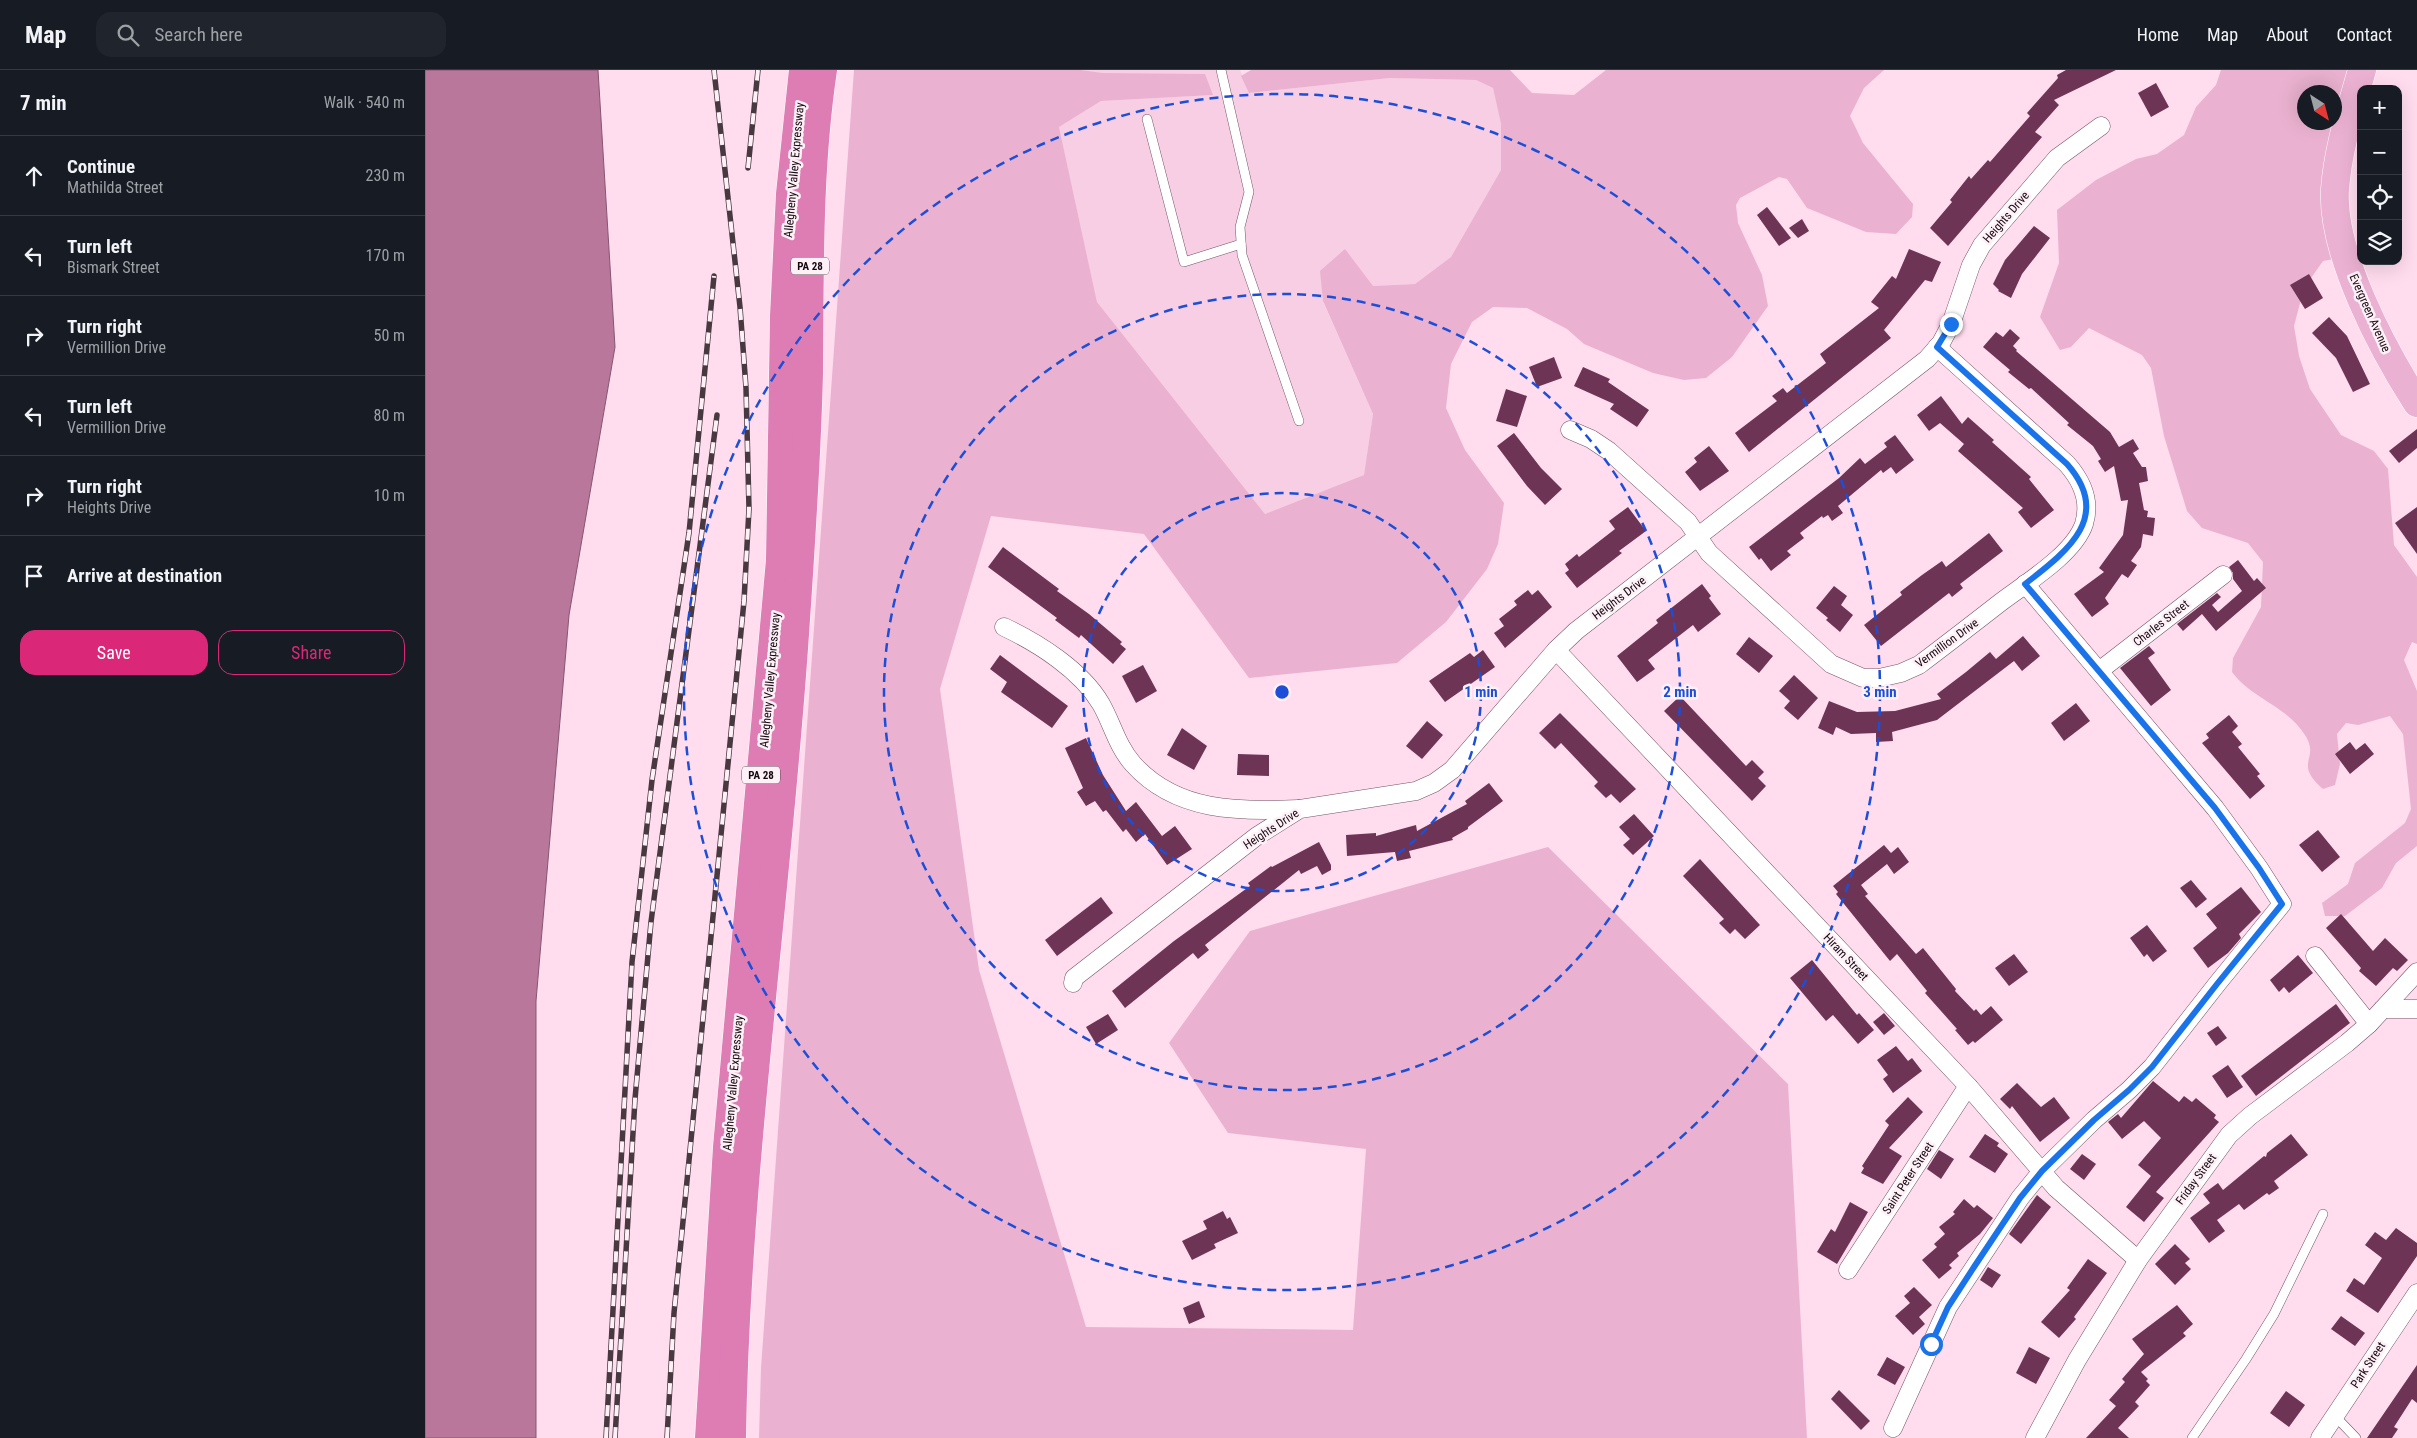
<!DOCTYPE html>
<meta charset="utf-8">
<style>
body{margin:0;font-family:"Roboto Condensed",sans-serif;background:#20242c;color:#f1f3f6}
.controls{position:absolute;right:15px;top:15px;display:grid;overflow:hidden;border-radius:10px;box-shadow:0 5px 20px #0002}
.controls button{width:45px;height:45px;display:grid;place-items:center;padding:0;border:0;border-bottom:1px solid #363941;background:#171b24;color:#f1f3f6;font:25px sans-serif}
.compass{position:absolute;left:1872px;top:15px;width:45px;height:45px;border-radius:50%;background:#171b24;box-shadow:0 5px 20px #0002;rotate:144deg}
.stop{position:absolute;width:15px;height:15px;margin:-11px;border:4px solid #1a73e8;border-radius:50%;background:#fff}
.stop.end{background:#1a73e8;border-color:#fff;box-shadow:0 1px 5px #0008}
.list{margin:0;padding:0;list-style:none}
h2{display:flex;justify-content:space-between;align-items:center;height:65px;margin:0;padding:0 20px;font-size:21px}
h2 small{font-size:16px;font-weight:400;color:#9ea1a6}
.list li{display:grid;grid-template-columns:32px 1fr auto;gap:15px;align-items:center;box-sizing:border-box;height:80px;padding:0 20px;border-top:1px solid #363941}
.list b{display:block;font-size:19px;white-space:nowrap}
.list p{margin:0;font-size:16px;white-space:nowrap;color:#9ea1a6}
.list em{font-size:16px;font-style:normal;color:#9ea1a6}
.actions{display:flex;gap:10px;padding:15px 20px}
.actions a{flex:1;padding:11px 0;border:1px solid #db2777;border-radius:15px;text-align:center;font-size:18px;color:#db2777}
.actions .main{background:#db2777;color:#fff}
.icon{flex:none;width:28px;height:28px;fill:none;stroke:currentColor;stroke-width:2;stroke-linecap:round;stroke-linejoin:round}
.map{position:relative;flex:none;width:1992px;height:1368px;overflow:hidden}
header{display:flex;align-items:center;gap:30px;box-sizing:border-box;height:70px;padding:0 25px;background:#171b24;border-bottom:1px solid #363941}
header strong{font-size:24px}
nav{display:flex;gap:28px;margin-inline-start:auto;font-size:18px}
.search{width:350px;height:45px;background:#20242c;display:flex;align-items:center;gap:12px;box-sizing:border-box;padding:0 18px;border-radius:15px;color:#9ea1a6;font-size:19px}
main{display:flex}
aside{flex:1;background:#171b24}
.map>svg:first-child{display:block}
.built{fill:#f7cee3}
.green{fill:#eab2d0;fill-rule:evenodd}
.water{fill:#b8779b;stroke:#865671}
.building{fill:#6e3456}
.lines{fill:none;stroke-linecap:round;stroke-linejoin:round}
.service-casing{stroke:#725564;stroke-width:10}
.minor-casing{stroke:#725564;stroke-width:19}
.primary-casing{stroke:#fff;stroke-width:29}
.motorway-casing{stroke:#fff;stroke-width:29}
.service{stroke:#fff;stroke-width:9}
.minor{stroke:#fff;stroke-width:18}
.primary{stroke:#ebb1d2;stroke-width:28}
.motorway{stroke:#dd7db4;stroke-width:28}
.rail-casing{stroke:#483941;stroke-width:5.5}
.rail{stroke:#fef0f7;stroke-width:4;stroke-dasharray:11;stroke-linecap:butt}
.route{stroke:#1a73e8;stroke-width:6}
.ring{fill:none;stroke:#1d4ed8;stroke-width:2.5;stroke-dasharray:9 6}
.labels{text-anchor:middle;stroke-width:5;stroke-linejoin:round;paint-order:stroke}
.shield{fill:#fef0f7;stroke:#5a4e55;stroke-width:1}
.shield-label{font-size:11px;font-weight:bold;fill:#13090f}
.street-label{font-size:12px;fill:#13090f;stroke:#fef0f7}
.centre{fill:#1d4ed8;stroke:#fef0f7;stroke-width:2.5}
.ring-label{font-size:15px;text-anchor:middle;font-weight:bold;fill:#1d4ed8;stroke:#fef0f7;stroke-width:5;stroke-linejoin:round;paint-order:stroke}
</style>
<header>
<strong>Map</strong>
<div class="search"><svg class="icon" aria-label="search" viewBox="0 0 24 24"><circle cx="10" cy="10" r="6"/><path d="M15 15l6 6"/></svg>Search here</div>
<nav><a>Home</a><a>Map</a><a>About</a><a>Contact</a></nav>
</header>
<main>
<aside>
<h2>7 min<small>Walk · 540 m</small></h2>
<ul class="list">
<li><svg class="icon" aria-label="ahead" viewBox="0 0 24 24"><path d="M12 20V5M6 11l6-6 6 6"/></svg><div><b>Continue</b><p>Mathilda Street</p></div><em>230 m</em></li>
<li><svg class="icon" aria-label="left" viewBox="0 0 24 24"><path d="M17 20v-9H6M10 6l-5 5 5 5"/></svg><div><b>Turn left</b><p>Bismark Street</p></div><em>170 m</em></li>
<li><svg class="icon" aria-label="right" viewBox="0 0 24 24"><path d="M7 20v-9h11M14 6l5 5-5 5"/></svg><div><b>Turn right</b><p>Vermillion Drive</p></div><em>50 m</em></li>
<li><svg class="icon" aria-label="left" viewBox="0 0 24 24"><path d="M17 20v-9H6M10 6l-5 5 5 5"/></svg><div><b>Turn left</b><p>Vermillion Drive</p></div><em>80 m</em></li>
<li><svg class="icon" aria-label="right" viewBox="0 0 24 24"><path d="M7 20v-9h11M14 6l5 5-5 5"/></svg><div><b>Turn right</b><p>Heights Drive</p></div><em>10 m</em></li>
<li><svg class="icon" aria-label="arrive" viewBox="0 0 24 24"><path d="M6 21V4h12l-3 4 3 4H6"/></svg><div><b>Arrive at destination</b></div></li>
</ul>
<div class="actions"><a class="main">Save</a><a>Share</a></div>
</aside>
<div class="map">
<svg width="1992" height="1368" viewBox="0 0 1992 1368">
<rect width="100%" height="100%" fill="#ffdcee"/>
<polygon class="built" points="656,0 815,0 824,23 965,8 1051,10 1068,18 1076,54 1076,100 1026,187 990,214 948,216 898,232 948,344 939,405 840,444 672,232 634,57 676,31 787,25"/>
<g class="green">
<polygon points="429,0 656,0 677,3 780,4 788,25 676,31 634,57 672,232 840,444 939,405 948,344 898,231 895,201 920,179 948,216 990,214 1026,187 1076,100 1076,54 1068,18 1051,10 965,8 824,23 816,6 826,0 1085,0 1107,23 1149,25 1181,0 1459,0 1439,18 1425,46 1438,73 1488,134 1487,147 1471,164 1441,162 1382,138 1362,109 1354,107 1315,128 1311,135 1313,153 1337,205 1343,236 1307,287 1281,308 1259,310 1228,303 1159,274 1142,259 1102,238 1068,237 1047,252 1026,294 1021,338 1040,380 1079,433 1073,474 1062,499 1021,552 972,593 824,608 719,464 566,446 515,619 554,900 661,1257 928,1260 941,1079 803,1063 744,973 825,861 1123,777 1363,1014 1382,1368 334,1368 336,1298"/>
<path d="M1796,0H1924L1909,189L1898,191L1879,218L1869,256L1874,286L1885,319L1916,365L1949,381L1963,399L1969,475L1992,507V574L1987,572L1979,590L1992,621V776L1971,793L1957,818L1920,846H1900L1897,833L1923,814L1930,793L1980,753L1986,739L1978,664L1965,646L1933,655L1921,653L1912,664L1915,694L1910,715L1898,719C1867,692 1896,690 1880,665C1862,636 1827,629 1807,602L1808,588L1836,537L1838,492L1823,473L1777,458L1762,441L1739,366L1726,298L1717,285L1664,258L1646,277L1635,280L1615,247L1634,193L1632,140L1671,110L1711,89L1732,84L1759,65L1771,37L1791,15ZM1880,22H1910V52H1880Z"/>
</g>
<polygon class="water" points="0,0 173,0 190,277 144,545 111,931 111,1368 0,1368"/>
<g class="building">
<polygon points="1641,0 1691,0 1629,30 1634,35 1610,62 1617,67 1523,176 1505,158 1527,132 1525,130 1544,106 1546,109 1563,90 1565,92 1605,46 1602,43 1633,8 1632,5"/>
<polygon points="1731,13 1744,37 1726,47 1713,23"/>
<polygon points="1342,137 1366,168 1354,176 1332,145"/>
<polygon points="1377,149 1384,161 1373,168 1364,158"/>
<polygon points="1609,156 1625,168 1597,204 1586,228 1573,221 1574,220 1568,214 1580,190"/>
<polygon points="1484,179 1516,192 1507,212 1500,210 1459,260 1466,268 1324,382 1310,363 1352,331 1347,326 1358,318 1362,323 1401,293 1395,284 1454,238 1446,232 1467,206 1471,209"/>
<polygon points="1884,204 1898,228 1880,239 1865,215"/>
<polygon points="1904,247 1922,266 1945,314 1928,322 1911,288 1887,263"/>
<polygon points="1585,259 1595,268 1588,276 1592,280 1591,281 1685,362 1694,377 1708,369 1714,379 1708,383 1717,397 1721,397 1723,411 1714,413 1719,440 1723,441 1722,447 1730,448 1728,466 1718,464 1716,477 1706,491 1712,495 1703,508 1697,504 1680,528 1684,534 1667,547 1649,524 1679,502 1674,498 1698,465 1703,430 1696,431 1689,396 1680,402 1673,391 1676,389 1668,376 1642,355 1644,353 1606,318 1604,319 1583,302 1585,300 1558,277 1571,262 1578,267"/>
<polygon points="1129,287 1137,308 1112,317 1104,297"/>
<polygon points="1158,297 1185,309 1183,312 1224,340 1212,357 1185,339 1189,334 1149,316"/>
<polygon points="1081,319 1102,326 1092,357 1071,351"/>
<polygon points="1516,326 1537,354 1543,347 1569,370 1567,372 1606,407 1604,409 1629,440 1606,458 1593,442 1598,438 1533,381 1539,374 1515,353 1504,361 1492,345"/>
<polygon points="1992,359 1992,378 1974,393 1964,381"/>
<polygon points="1089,363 1116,398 1137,419 1120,435 1102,416 1072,376"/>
<polygon points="1470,365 1489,390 1471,404 1466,397 1458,403 1456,400 1413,436 1418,443 1407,451 1403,445 1398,448 1397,446 1375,463 1379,468 1362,481 1366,485 1346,501 1336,488 1334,490 1324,477 1414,408 1435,388 1440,394 1462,377 1459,373"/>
<polygon points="1284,376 1304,401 1275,421 1260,402 1272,392 1269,388"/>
<polygon points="1203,437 1221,461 1194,481 1197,483 1152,518 1140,503 1144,500 1140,494 1152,484 1154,487 1190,459 1184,451"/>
<polygon points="1992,437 1992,484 1970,453"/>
<polygon points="1564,463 1578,481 1535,514 1538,518 1527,527 1524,523 1456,576 1439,555 1477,525 1475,522 1497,505 1517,491 1521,497"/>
<polygon points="578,477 634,519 632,521 664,544 697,572 695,574 701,579 688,594 656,565 654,568 630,550 632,548 563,497"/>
<polygon points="1813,490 1829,511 1832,508 1841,518 1791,561 1777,544 1758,561 1752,554 1792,523 1796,527 1787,535 1793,542 1817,521 1808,509 1808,503 1804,497"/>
<polygon points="1277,514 1286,526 1284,528 1296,544 1273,562 1268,555 1223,590 1230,599 1212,612 1192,586 1233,553 1231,550"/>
<polygon points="1409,516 1422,526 1416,535 1428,545 1415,562 1401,550 1403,548 1391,538"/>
<polygon points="1103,520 1107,525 1113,520 1127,537 1080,578 1069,563 1079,556 1074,549 1092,535 1089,531"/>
<polygon points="1598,566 1615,586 1597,601 1589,591 1512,650 1467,662 1468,671 1451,672 1451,663 1426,664 1411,657 1408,665 1393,658 1404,631 1432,642 1470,641 1516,629 1512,624 1541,602 1565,582 1571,589"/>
<polygon points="1324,567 1348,586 1334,603 1311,584"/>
<polygon points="1724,576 1730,583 1723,588 1746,620 1726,636 1695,598"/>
<polygon points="1058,580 1070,597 1020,632 1004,611 1045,583 1049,587"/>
<polygon points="575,585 643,636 627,658 576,622 582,612 565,599"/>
<polygon points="718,595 732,621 711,633 697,606"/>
<polygon points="1369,605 1393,628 1373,650 1359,638 1365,631 1354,621"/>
<polygon points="1255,626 1321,696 1327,690 1339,702 1333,708 1341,716 1327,731 1239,641"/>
<polygon points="1651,633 1665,651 1639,671 1626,653"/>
<polygon points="1135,643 1211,719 1195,733 1186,724 1181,728 1169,716 1173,712 1136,673 1130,679 1114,663"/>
<polygon points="1804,645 1813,656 1807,662 1817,674 1813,677 1835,704 1832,706 1840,716 1825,729 1777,673 1784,668 1781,664"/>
<polygon points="1002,651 1018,665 997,689 981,676"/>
<polygon points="757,658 782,676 769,700 742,685"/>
<polygon points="661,668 678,705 701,741 711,732 737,766 750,756 767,779 742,795 720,764 711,772 701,759 698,762 681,740 678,742 670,731 661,736 652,722 658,718 640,678"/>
<polygon points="1925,672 1931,680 1940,673 1949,684 1925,704 1910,684"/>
<polygon points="813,684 844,685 844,706 812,705"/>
<polygon points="1064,713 1078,731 1043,757 1043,759 1027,768 1028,770 984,781 986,788 972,791 970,782 922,786 921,765 951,763 951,766 991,755 992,761 1042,734 1040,731"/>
<polygon points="1209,744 1229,766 1208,785 1198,775 1205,769 1194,757"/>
<polygon points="1893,760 1915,787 1897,802 1874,775"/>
<polygon points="894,772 906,795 906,800 897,805 892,796 876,804 874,800 780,875 784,880 773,889 768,883 700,938 687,921 749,871 825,816 823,813 846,796 847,797"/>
<polygon points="1459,775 1466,783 1473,777 1484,792 1469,804 1462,794 1436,815 1443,824 1440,826 1491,884 1498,878 1531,919 1530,921 1549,941 1551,939 1556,945 1566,936 1578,950 1550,973 1548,971 1543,975 1530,960 1532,959 1500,923 1502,921 1472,884 1465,891 1411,824 1413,822 1408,816"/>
<polygon points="1275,789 1335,855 1320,869 1310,859 1305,864 1294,853 1299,849 1258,806"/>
<polygon points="1766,810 1782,829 1771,838 1755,818"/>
<polygon points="1816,817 1836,842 1814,864 1816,868 1803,883 1783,898 1768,878 1792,858 1781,844"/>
<polygon points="676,827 688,843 632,886 620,870"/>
<polygon points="1916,844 1948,881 1960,868 1983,890 1972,901 1968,898 1951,916 1934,901 1936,898 1901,858"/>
<polygon points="1722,855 1742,881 1728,892 1722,884 1719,887 1705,868"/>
<polygon points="1589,884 1603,902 1584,916 1570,898"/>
<polygon points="1873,885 1888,903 1864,923 1859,917 1854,922 1845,910"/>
<polygon points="1387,890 1432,945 1434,943 1449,960 1433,974 1408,945 1401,951 1365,908"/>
<polygon points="1911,934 1925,953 1831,1026 1816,1006"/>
<polygon points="1459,943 1470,956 1459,965 1448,952"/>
<polygon points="683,944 693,960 671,974 661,957"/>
<polygon points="1793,956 1802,968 1791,976 1782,963"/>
<polygon points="1471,976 1483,991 1487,988 1497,1001 1468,1023 1458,1009 1463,1005 1452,990"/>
<polygon points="1803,995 1818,1017 1802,1028 1787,1006"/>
<polygon points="1728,1011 1754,1032 1759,1026 1767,1032 1771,1028 1791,1045 1789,1048 1794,1052 1731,1122 1739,1128 1719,1152 1701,1137 1726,1106 1713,1095 1736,1068 1719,1051 1697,1069 1683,1052 1693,1044 1696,1048"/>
<polygon points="1592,1013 1616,1037 1629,1027 1645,1048 1615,1072 1587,1036 1585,1039 1575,1029"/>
<polygon points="1483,1027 1498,1042 1464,1078 1477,1086 1458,1114 1436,1103 1439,1098 1437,1096 1464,1055 1460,1051"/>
<polygon points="1560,1064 1574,1073 1572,1076 1583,1084 1570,1103 1544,1087"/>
<polygon points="1866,1064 1883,1085 1849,1111 1854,1118 1844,1125 1842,1123 1819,1140 1814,1134 1792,1150 1800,1161 1784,1173 1765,1148 1785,1133 1778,1124 1793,1113 1798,1120 1839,1086 1841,1087 1842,1083"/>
<polygon points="1514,1080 1529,1089 1516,1109 1502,1099"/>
<polygon points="1657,1084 1671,1094 1659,1110 1645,1099"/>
<polygon points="1612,1125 1626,1137 1596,1174 1584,1164"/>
<polygon points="1539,1129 1549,1138 1552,1135 1568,1148 1555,1164 1532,1183 1534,1186 1524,1195 1527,1198 1514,1209 1497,1190 1512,1177 1509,1174 1520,1164 1514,1157 1530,1144 1528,1142"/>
<polygon points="1425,1132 1443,1142 1412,1194 1392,1182 1406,1159 1410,1162"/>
<polygon points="798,1141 802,1149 805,1147 813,1163 789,1174 791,1178 767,1190 757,1171 782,1159 778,1151"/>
<polygon points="1971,1158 1992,1173 1992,1186 1953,1243 1921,1221 1929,1208 1939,1215 1957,1188 1940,1175 1950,1162 1961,1170"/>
<polygon points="1750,1174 1765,1189 1760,1193 1766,1199 1750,1215 1730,1194"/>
<polygon points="1663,1189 1682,1203 1649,1247 1651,1249 1634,1268 1616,1252 1645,1220 1642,1218"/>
<polygon points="1563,1197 1576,1205 1567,1218 1555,1210"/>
<polygon points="1489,1217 1507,1235 1494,1247 1500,1254 1488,1265 1470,1246 1485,1233 1479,1226"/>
<polygon points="774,1231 780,1247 764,1254 758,1238"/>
<polygon points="1752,1235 1768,1254 1758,1263 1761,1266 1716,1302 1723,1309 1721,1311 1725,1315 1710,1332 1714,1336 1693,1358 1704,1368 1661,1368 1691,1336 1684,1330 1700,1312 1697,1309 1719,1284 1707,1269"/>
<polygon points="1916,1246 1940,1263 1930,1276 1906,1259"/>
<polygon points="1604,1277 1625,1288 1611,1314 1591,1303"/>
<polygon points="1462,1287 1480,1297 1470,1315 1452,1305"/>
<polygon points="1992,1295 1992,1333 1987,1329 1969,1357 1973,1359 1967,1368 1942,1368"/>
<polygon points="1414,1320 1445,1351 1436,1360 1406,1329"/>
<polygon points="1861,1321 1880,1335 1864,1357 1845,1343"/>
</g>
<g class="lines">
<defs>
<g id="service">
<polyline points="796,0 824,122 815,157 817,185 874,351"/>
<polyline points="722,49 759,192 816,174"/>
<polyline points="1910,1346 1931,1368"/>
<polyline points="1767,1368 1821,1289 1849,1244 1898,1144"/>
</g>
<g id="minor">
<path d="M1145,360L1166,369L1184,381L1263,452L1284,483L1406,594L1438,608H1454L1476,603L1494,595C1522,574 1549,553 1576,532C1601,513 1649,484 1659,454C1666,431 1657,411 1642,394L1512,277"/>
<path d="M579,557C613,573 656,600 676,634C687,653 692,676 708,694C751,742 814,742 874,739"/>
<polyline points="1131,580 1543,1016 1631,1118 1713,1190"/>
<polyline points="1674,601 1798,505"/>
<polyline points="1890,886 1944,954"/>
<polyline points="648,913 649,908 832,766 875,739 991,721 1009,713 1027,700 1131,580 1151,561 1502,289 1516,273 1526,254 1546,195 1557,175 1632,88 1676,56"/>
<polyline points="1958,939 1992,939"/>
<polyline points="1423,1200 1543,1016"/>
<polyline points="1468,1358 1523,1237 1595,1128 1617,1101 1669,1050 1704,1020 1727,997 1792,914 1857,834 1834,798 1790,738 1600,514"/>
<polyline points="1610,1368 1652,1290 1713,1190 1804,1065 1825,1046 1922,973 1944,954 1992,902"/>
<polyline points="1895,1368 1992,1223"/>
</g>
<path id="primary" d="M1937,0C1926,39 1913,78 1910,119C1906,183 1958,280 1992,333"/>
<g id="motorway">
<polyline points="284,1368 302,1077 355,490 359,246 365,124 378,0"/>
<path d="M307,1368C311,1099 352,832 370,564C376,477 382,390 384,303C385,202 383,100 398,0"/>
</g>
</defs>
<use href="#service" class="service-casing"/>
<use href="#minor" class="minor-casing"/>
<use href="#primary" class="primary-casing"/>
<use href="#motorway" class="motorway-casing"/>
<use href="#service" class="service"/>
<use href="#minor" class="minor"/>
<use href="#primary" class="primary"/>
<use href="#motorway" class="motorway"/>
<defs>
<g id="rail">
<polyline points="323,98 333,0"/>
<polyline points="181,1368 207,892 227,710 264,463 289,206"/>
<polyline points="190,1368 210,1029 226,852 292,345"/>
<polyline points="242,1368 249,1243 319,531 324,439 321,318 315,237 289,0"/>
</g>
</defs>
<use href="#rail" class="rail-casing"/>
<use href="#rail" class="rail"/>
</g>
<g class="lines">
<path class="route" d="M1506,1274L1523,1237L1549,1197L1595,1128L1617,1101L1669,1050L1704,1020L1727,997L1792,914L1857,834L1834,798L1790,738L1600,514C1641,482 1689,447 1642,394L1512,277L1526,254"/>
</g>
<g class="ring">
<circle cx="857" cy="622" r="199"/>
<circle cx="857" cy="622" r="398"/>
<circle cx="857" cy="622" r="598"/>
</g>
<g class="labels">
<g class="shield">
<rect x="366" y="187.5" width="38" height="17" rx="4"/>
<rect x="317" y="696.5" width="38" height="17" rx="4"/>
</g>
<g class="shield-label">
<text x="385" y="200">PA 28</text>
<text x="336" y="709">PA 28</text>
</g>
<g class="street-label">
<text transform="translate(369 100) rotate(-85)" y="4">Allegheny Valley Expressway</text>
<text transform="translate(1581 147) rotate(-49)" y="4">Heights Drive</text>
<text transform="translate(1945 243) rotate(66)" y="4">Evergreen Avenue</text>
<text transform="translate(1194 528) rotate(-37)" y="4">Heights Drive</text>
<text transform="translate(1736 553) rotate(-38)" y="4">Charles Street</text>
<text transform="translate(1522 573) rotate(-36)" y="4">Vermillion Drive</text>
<text transform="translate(345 610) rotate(-85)" y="4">Allegheny Valley Expressway</text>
<text transform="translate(846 759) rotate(-33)" y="4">Heights Drive</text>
<text transform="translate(1421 887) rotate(47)" y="4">Hiram Street</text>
<text transform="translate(308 1013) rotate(-85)" y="4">Allegheny Valley Expressway</text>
<text transform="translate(1483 1108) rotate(-57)" y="4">Saint Peter Street</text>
<text transform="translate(1771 1109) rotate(-54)" y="4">Friday Street</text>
<text transform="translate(1943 1295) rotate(-57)" y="4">Park Street</text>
</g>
</g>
<circle cx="857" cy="622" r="8" class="centre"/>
<g class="ring-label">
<text x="1056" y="627">1 min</text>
<text x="1255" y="627">2 min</text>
<text x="1455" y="627">3 min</text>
</g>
</svg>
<div class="controls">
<button>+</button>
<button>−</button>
<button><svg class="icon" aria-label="locate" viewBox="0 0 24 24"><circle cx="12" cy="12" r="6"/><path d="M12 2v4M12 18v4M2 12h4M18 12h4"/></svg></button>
<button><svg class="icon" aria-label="layers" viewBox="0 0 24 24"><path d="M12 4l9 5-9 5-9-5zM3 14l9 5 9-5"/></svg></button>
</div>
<svg class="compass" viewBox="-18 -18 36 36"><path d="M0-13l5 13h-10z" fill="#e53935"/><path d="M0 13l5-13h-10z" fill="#9ea1a6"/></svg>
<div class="stop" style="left:1506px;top:1274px"></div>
<div class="stop end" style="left:1526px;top:254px"></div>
</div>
</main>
